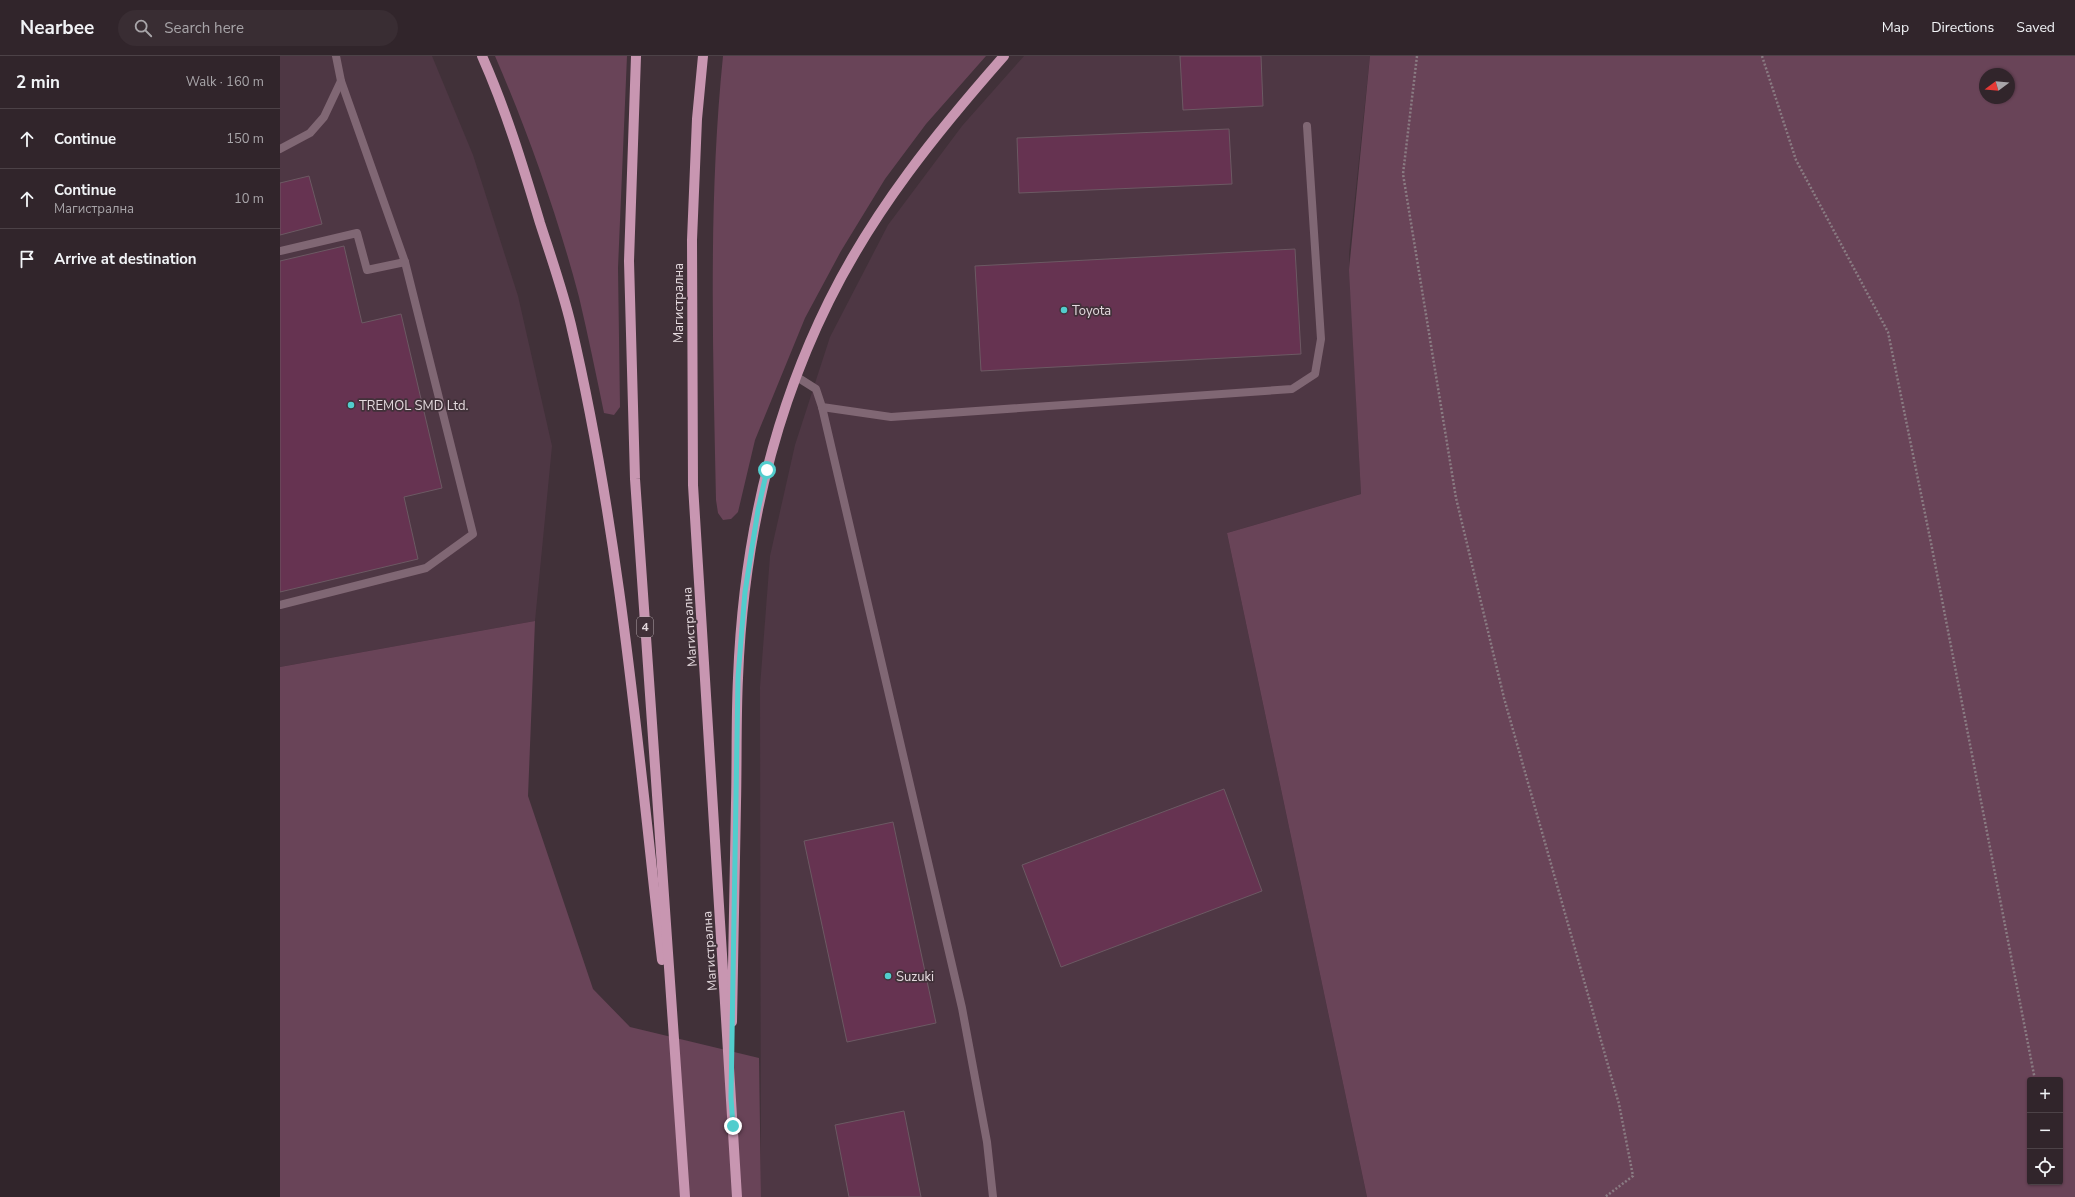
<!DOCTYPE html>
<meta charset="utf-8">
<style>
body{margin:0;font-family:"Nunito Sans",sans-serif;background:#392d33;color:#f1f3f6}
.controls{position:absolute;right:12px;bottom:12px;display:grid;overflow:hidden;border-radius:4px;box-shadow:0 1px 3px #0004}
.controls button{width:36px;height:36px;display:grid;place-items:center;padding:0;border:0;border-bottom:1px solid #4c4247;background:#31252b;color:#f1f3f6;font:20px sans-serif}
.compass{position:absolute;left:1699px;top:12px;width:36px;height:36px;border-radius:50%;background:#31252b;box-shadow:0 1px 3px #0004;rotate:254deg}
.stop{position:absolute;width:12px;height:12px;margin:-9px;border:3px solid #52cdcd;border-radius:50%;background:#fff}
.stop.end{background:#52cdcd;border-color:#fff;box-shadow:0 1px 4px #0008}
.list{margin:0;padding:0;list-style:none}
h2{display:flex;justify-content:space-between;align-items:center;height:52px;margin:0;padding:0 16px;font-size:17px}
h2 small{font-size:13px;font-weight:400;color:#a8a5a9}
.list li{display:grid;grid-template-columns:26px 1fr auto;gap:12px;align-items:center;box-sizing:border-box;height:60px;padding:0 16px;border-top:1px solid #4c4247}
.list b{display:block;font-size:15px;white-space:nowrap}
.list p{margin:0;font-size:13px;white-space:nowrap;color:#a8a5a9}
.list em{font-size:13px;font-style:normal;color:#a8a5a9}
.icon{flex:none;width:22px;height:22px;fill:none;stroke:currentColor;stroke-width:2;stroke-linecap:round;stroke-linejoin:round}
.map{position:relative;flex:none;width:1795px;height:1141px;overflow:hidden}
header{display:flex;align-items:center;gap:24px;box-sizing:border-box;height:56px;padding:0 20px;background:#31252b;border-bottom:1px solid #4c4247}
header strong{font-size:19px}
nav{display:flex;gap:22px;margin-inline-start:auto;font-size:14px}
.search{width:280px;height:36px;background:#392d33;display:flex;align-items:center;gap:10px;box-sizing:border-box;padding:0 14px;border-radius:22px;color:#a8a5a9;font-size:15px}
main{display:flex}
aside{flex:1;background:#31252b}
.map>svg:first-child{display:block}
.built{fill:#4e3744}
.green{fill:#694458;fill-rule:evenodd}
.building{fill:#663351;stroke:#6c5963}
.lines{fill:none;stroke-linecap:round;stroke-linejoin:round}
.path{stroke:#8a7c83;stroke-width:2.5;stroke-dasharray:2 2;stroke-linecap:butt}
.service{stroke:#806774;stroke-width:8}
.minor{stroke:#806774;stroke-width:8}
.primary{stroke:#c896b1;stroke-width:10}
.route{stroke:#52cdcd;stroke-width:5}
.poi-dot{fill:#52cdcd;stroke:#413139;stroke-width:1.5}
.labels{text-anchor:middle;stroke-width:3.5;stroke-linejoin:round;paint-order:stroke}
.shield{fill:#413139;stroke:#b4a7ad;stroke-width:1}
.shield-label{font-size:12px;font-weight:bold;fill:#e5dadf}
.street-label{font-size:13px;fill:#e5dadf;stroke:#413139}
.poi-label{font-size:13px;fill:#e5dadf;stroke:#413139;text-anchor:start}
</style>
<header>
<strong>Nearbee</strong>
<div class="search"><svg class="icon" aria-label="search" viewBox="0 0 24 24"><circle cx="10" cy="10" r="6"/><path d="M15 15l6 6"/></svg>Search here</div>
<nav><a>Map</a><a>Directions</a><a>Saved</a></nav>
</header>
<main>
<aside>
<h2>2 min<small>Walk · 160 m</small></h2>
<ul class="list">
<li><svg class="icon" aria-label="ahead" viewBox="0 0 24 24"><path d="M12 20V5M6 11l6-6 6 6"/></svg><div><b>Continue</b></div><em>150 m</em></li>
<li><svg class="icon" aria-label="ahead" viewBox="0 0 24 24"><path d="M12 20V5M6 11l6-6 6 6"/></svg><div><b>Continue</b><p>Магистрална</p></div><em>10 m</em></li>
<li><svg class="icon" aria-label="arrive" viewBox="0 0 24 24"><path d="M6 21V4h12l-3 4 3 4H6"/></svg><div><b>Arrive at destination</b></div></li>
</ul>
</aside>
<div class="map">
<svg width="1795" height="1141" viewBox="0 0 1795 1141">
<rect width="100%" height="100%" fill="#413139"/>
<g class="built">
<polygon points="0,0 152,0 193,99 238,240 272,390 255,565 0,611"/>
<polygon points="744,0 1090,0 1069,198 1081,438 947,477 1087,1141 481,1141 480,631 490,500 515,389 550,281 608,169 682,70"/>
</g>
<g class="green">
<path d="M215,0H347L338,212L340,351L334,359L324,357C316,318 308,279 299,241C278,161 248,76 215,0Z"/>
<path d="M443,0H706L646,68L605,123L561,195L525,262L475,384L458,456L451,463L443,464L438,457L436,444C433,295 428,148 443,0Z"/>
<path d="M1090,0H1795V1141H1087L947,477L1081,438L1069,214ZM1705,18H1729V42H1705ZM1750,1024H1780V1126H1750Z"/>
<polygon points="255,565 248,740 313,933 350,971 479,1002 481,1141 0,1141 0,611"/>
</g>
<g class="building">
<polygon points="900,0 981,0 983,50 903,54"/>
<polygon points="949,73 952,128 739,137 737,82"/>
<polygon points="29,120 42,168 0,179 0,127"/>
<polygon points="64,190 82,267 121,258 162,432 124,441 138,503 0,536 0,205"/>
<polygon points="1015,193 1021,298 701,315 695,210"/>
<polygon points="944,733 982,835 781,911 742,809"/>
<polygon points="613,766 656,967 567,986 524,785"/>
<polygon points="624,1055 641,1141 569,1141 555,1069"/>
</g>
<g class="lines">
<g class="path">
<polyline points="1137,0 1123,118 1176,442 1224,642 1339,1048 1353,1120 1325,1141"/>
<polyline points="1482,0 1516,104 1608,276 1651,487 1755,1024"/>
</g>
<g class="service">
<polyline points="0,93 30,77 44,61 61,25 56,0"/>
<polyline points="0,195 77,177 87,214 125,206"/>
<polyline points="542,351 611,361 1012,333 1035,318 1041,283 1027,70"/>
<polyline points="0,549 146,512 193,478 125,206 61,25"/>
</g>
<polyline class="minor" points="517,321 536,333 542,351 682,952 707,1086 713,1141"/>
<g class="primary">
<path d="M202,0C226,54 243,110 260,167C271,201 283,235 291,269C340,478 358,692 382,904"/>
<polyline points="356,0 349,205 355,423 405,1141"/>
<polyline points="423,0 417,63 412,184 413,429 457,1141"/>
<path d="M452,966C454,893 455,820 456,747C457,705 456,664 458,622C463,492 491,362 549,245C594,154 657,76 724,0"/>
</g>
</g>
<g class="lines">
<polyline class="route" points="453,1070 451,1042 458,621 465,536 478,454 487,414"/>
</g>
<g class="poi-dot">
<circle cx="784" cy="254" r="4"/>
<circle cx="71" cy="349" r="4"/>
<circle cx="608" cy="920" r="4"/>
</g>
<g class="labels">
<rect class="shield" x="357" y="561" width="16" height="20" rx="3"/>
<g class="shield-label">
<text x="365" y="575">4</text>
</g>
<g class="street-label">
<text transform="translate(398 247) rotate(-90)" y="5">Магистрална</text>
<text transform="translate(409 571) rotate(-94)" y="5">Магистрална</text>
<text transform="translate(429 895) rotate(-94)" y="5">Магистрална</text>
</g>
<g class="poi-label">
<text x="792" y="259">Toyota</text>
<text x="79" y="354">TREMOL SMD Ltd.</text>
<text x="616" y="925">Suzuki</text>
</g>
</g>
</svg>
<div class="controls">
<button>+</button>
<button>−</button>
<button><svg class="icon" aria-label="locate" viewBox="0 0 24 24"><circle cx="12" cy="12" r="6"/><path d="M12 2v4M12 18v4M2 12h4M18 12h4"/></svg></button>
</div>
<svg class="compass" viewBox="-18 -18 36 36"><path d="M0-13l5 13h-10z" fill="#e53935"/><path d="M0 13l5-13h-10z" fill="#a8a5a9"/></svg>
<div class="stop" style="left:487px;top:414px"></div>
<div class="stop end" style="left:453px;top:1070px"></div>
</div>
</main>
